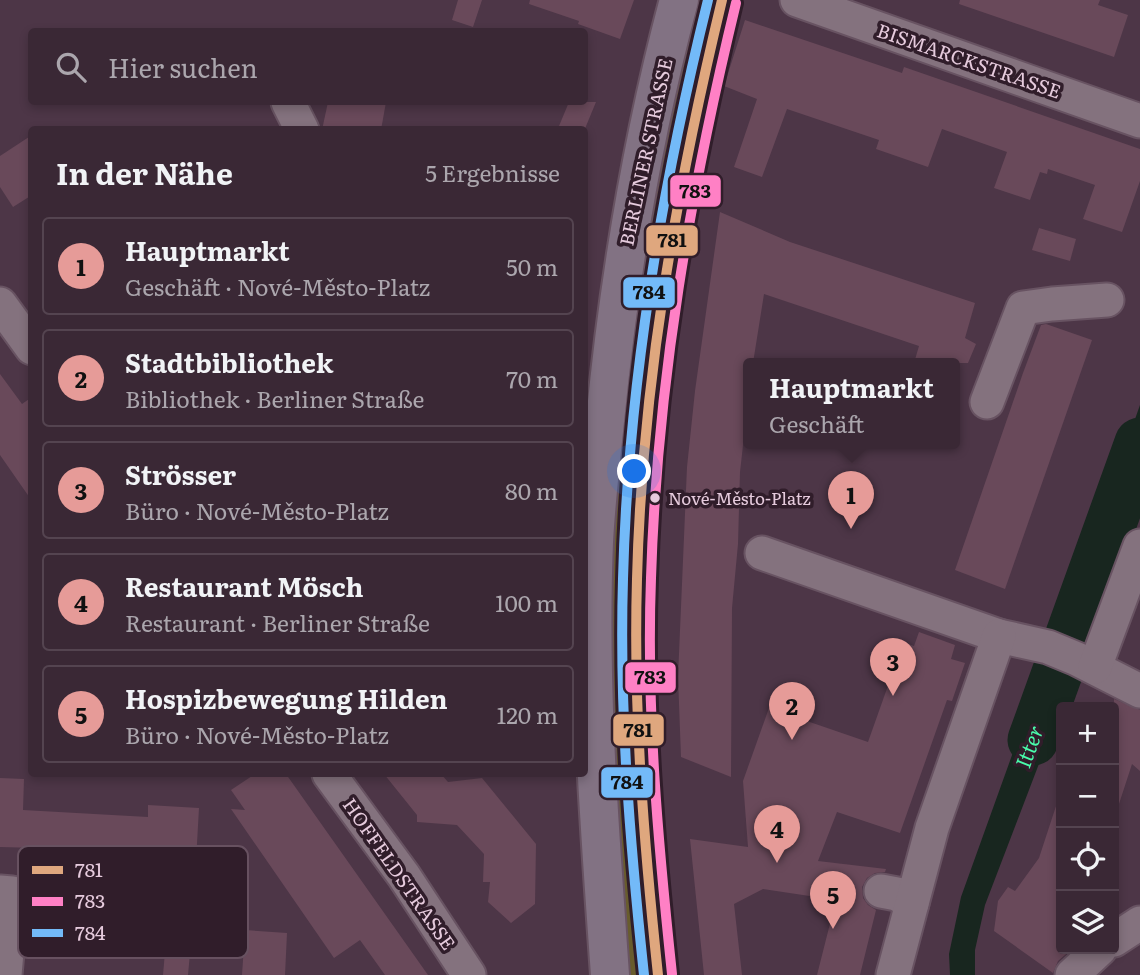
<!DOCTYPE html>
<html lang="de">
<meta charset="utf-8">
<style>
body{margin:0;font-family:Literata,serif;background:#41303d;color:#f1f3f6}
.controls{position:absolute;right:21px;bottom:21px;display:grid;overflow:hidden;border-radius:7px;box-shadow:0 4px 10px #0003}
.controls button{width:63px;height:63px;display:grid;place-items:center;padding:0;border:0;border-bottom:2px solid #544450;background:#3a2835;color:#f1f3f6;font:35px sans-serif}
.you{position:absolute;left:635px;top:472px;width:24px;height:24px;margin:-18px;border:5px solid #fff;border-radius:50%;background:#1a73e8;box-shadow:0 0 0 10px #1a73e833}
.badge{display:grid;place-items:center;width:46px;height:46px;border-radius:50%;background:#e69b98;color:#111;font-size:23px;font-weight:700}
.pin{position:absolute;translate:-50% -58px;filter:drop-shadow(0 2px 4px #0008)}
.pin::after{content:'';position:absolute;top:37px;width:24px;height:21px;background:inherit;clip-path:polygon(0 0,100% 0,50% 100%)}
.popup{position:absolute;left:743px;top:358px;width:217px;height:91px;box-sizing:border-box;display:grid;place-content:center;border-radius:7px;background:#3a2835;filter:drop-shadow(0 2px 5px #0005);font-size:23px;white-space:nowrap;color:#aba6ad}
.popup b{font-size:26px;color:#f1f3f6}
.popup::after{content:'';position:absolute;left:50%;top:100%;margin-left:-14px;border:14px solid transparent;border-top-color:#3a2835}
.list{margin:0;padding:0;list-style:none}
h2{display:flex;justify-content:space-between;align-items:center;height:91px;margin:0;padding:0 28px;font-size:30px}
h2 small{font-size:23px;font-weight:400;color:#aba6ad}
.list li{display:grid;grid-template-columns:46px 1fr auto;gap:21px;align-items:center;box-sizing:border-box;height:98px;margin:0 14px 14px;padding:0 14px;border:2px solid #544450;border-radius:7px}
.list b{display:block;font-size:26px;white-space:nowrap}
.list p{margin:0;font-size:23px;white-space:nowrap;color:#aba6ad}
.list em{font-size:23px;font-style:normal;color:#aba6ad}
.icon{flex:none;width:38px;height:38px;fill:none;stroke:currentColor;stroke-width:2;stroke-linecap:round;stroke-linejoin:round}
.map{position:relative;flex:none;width:1140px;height:975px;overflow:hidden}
.search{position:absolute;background:#3a2835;box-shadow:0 4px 10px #0003;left:28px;top:28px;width:560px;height:77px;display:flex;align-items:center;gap:18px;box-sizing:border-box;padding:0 24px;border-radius:7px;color:#aba6ad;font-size:26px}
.panel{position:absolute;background:#3a2835;box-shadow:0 4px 10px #0003;left:28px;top:126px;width:560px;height:651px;border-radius:7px}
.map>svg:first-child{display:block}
.green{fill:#685c2d}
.water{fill:#18261f}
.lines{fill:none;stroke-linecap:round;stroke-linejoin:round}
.river{stroke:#18261f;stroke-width:51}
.building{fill:#69495a}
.minor-casing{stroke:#685362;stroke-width:37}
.major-casing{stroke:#685362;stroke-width:42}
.minor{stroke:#84727e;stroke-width:33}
.major{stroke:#827283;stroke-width:38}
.bus-1-casing{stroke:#301d2a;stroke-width:16}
.bus-2-casing{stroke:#301d2a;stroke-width:16}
.bus-3-casing{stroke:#301d2a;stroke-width:16}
.bus-1{stroke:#dfa77e;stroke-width:10}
.bus-2{stroke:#ff80c5;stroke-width:10}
.bus-3{stroke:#73baf8;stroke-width:10}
.bus-dot{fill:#e6cbdd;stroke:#301d2a;stroke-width:2.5}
.labels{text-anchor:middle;stroke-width:7;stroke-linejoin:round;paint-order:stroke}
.bus-label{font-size:17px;fill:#e6cbdd;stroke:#301d2a;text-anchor:start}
.street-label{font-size:19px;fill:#e6cbdd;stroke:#301d2a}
.water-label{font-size:21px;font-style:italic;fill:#49fbab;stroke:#301d2a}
.key{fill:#301d2a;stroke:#675160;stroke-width:2}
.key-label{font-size:19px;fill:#e6cbdd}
.line-badge{stroke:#301d2a;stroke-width:2.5}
.pale-badge-label{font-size:19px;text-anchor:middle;font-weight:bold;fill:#111}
</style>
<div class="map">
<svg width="1140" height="975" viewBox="0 0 1140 975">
<rect width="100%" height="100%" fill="#4d3647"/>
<polygon class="green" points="684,20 696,21 702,31 653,285 643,975 630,975 624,916 606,639 616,416"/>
<g class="water">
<polygon points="1140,405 1140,486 1086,640 1060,631"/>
<polygon points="1043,669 1071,680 985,905 975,950 975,975 950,975 949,954 961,897"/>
</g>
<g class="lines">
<polyline class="river" points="1033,740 1140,443"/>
</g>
<g class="building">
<polygon points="458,0 482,0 473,27 452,20"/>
<polygon points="530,0 634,0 620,39 578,24 579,21 529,4"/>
<polygon points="960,0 1100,0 1098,5 1128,15 1114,57 959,4"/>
<polygon points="745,20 902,73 904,67 1140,149 1140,181 1122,232 1083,219 1095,185 1048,169 1047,174 1040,172 1030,200 994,188 1007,152 942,129 928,167 876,149 879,140 787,109 762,177 734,167 757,99 724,86"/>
<polygon points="328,102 386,102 381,130 322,130"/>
<polygon points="569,102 596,102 584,131 584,130 569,130 559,126"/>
<polygon points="32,135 32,195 13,207 0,187 0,156"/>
<polygon points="720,212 790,242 975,303 965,338 976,344 968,363 914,363 919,346 764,294 753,363 748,363 748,401 740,472 738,544 732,608 731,777 681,757 678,677 687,467 695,391"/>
<polygon points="1039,228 1076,239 1070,261 1032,250"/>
<polygon points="1046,324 1092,340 1005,589 955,570 1023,373 1041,325"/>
<polygon points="0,374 22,404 32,397 32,501 0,455"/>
<polygon points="919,632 955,645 951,659 965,663 952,701 947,700 900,833 837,812 818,861 886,869 885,872 875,873 867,878 862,887 863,898 868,905 876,910 860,975 817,975 836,900 763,889 734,904 742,975 704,975 690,839 748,847 743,781 769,708 868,742 890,680 886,679 899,641 914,646"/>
<polygon points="1114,699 1140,710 1140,771 1132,764 1118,807 1114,807"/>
<polygon points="255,774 286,774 428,975 385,975 360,940 334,958 231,809 245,810 231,790"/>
<polygon points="384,774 441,774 448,782 482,778 536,844 535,904 511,923 488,902 490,882 483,882 484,854 457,825 417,822 417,815"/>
<polygon points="0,778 24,779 23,810 148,817 148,805 199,808 196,861 114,857 112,894 36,889 38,848 0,847"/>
<polygon points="1057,803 1061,804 1061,949 1072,949 1058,961 1053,973 994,931 998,901 1008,887 1015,891 1039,858"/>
<polygon points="169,906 194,909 188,975 163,975"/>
<polygon points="245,930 287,933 285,975 242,975"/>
</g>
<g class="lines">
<defs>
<g id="minor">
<polyline points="797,0 1140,121"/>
<polyline points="288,102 302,130"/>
<polyline points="0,304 32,348"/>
<polyline points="987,402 1023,308 1052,304 1107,300"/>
<polyline points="762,553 999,636 1048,647 1077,659 1140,691"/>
<polyline points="1095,667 1140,546"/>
<polyline points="329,774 404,876 469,975"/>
<polyline points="881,891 897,894 912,903"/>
<polyline points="0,892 12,893 5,975"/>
<polyline points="1114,940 1140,923"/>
<polyline points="893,975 932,828 999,636"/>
<polyline points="1072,975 1100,949"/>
</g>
<g id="major">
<path d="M610,975C600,831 588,687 594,542C596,502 601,461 605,421C619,279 642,138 679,0"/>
<path d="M658,975C647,872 637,768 636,664C633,439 666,218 722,0"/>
</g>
</defs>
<use href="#minor" class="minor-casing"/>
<use href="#major" class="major-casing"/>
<use href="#minor" class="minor"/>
<use href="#major" class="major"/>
<defs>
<path id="bus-1" d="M658,975C644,843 633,712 637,579C642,383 676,191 722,0"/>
<path id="bus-2" d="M672,974C658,842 646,710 651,578C657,383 690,193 736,3"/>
<path id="bus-3" d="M644,975C630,843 619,712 623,579C628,383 661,190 708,0"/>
</defs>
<use href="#bus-1" class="bus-1-casing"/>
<use href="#bus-2" class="bus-2-casing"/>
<use href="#bus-3" class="bus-3-casing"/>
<use href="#bus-1" class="bus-1"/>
<use href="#bus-2" class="bus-2"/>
<use href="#bus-3" class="bus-3"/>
</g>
<circle class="bus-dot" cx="655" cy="498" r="6"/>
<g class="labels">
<g class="bus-label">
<text x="668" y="505">Nové-Město-Platz</text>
</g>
<g class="street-label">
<text transform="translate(969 61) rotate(19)" y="7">BISMARCKSTRASSE</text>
<text transform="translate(646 152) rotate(-78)" y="7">BERLINER STRASSE</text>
<text transform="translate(399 874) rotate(55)" y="7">HOFFELDSTRASSE</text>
</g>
<g class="water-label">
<text transform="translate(1030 747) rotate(-70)" y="7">Itter</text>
</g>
</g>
<rect x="18" y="846" width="230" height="112" rx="10" class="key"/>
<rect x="32" y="866" width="31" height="8" fill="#dfa77e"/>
<rect x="32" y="897" width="31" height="9" fill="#ff80c5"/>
<rect x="32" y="929" width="31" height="8" fill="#73baf8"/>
<g class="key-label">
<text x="75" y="877">781</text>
<text x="75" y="908">783</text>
<text x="75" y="940">784</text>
</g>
<g class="line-badge">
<rect x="669" y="174" width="53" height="34" rx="7" fill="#ff80c5"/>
<rect x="645" y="224" width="54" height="33" rx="7" fill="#dfa77e"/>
<rect x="622" y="276" width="54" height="33" rx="7" fill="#73baf8"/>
<rect x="624" y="661" width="53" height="33" rx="7" fill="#ff80c5"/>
<rect x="612" y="713" width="53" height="34" rx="7" fill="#dfa77e"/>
<rect x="600" y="766" width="54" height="33" rx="7" fill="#73baf8"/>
</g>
<g class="pale-badge-label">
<text x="695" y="198">783</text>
<text x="672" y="247">781</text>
<text x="649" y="299">784</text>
<text x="650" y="684">783</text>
<text x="638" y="737">781</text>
<text x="627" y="789">784</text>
</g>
</svg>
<div class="controls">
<button>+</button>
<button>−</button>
<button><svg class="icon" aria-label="locate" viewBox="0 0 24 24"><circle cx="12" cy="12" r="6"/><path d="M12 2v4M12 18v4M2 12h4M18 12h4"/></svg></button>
<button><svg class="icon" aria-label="layers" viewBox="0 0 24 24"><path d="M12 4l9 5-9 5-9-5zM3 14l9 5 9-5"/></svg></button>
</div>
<div class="you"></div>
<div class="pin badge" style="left:851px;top:529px">1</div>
<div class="popup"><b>Hauptmarkt</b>Geschäft</div>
<div class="pin badge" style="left:792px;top:740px">2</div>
<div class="pin badge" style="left:893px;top:696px">3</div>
<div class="pin badge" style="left:777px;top:863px">4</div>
<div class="pin badge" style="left:833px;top:929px">5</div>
<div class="search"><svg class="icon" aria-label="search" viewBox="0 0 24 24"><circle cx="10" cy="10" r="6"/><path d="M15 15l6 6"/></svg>Hier suchen</div>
<section class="panel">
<h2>In der Nähe<small>5 Ergebnisse</small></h2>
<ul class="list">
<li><span class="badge">1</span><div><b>Hauptmarkt</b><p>Geschäft · Nové-Město-Platz</p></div><em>50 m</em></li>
<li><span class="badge">2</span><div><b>Stadtbibliothek</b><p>Bibliothek · Berliner Straße</p></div><em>70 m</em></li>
<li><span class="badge">3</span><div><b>Strösser</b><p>Büro · Nové-Město-Platz</p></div><em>80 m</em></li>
<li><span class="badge">4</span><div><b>Restaurant Mösch</b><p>Restaurant · Berliner Straße</p></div><em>100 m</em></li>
<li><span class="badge">5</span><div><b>Hospizbewegung Hilden</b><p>Büro · Nové-Město-Platz</p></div><em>120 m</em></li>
</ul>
</section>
</div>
